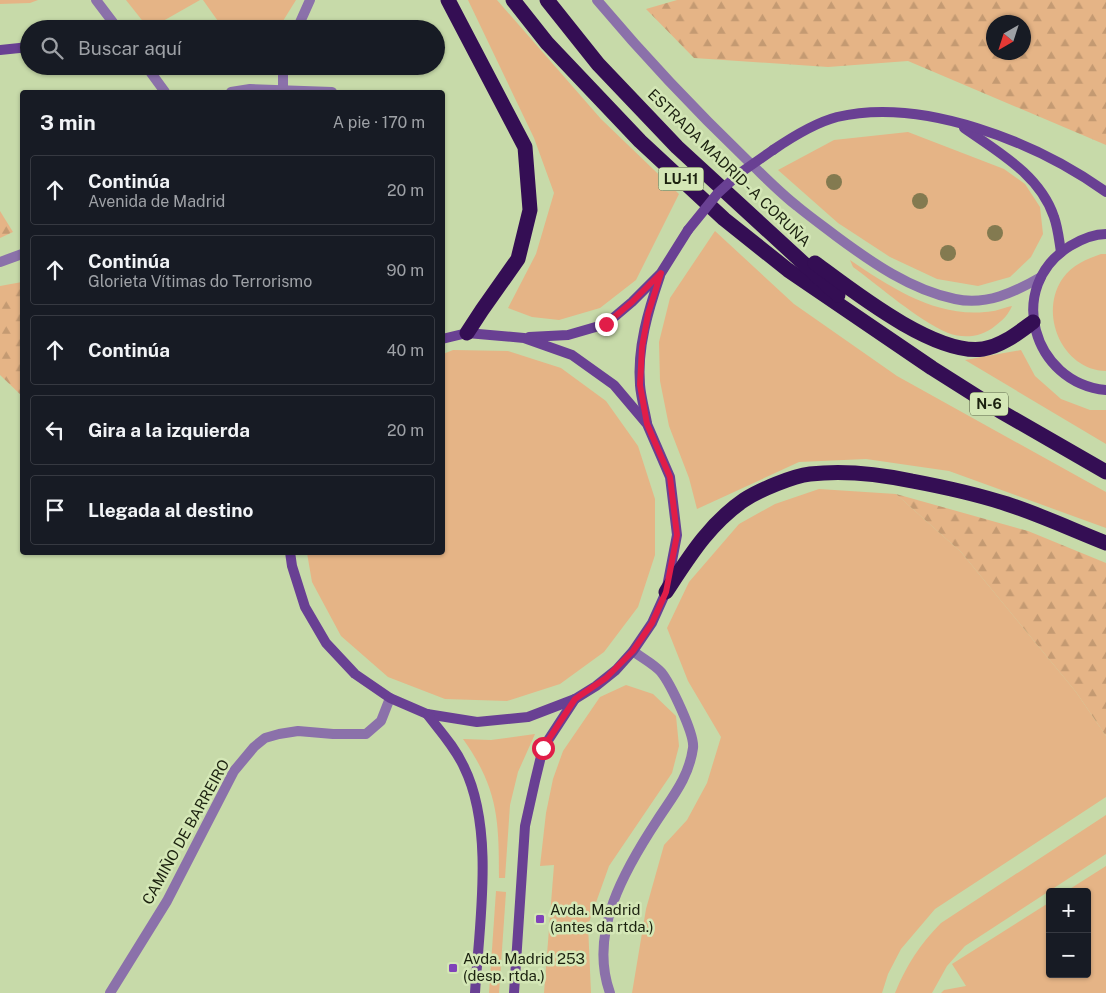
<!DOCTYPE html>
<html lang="es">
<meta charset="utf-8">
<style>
body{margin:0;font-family:"Public Sans",sans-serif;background:#20242c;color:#f1f3f6}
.controls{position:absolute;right:15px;bottom:15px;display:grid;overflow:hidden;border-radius:5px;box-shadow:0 1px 4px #0004}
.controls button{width:45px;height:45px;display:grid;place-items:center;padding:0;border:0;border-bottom:1px solid #363941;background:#171b24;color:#f1f3f6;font:25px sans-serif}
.compass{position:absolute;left:986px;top:15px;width:45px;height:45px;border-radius:50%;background:#171b24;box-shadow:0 1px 4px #0004;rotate:219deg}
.stop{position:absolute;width:15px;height:15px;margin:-11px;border:4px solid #e11d48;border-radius:50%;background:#fff}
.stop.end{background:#e11d48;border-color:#fff;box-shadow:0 1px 5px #0008}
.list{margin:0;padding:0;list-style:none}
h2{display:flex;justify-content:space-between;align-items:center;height:65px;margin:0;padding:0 20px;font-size:21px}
h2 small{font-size:16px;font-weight:400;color:#9ea1a6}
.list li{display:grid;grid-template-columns:32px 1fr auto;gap:15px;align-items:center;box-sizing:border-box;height:70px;margin:0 10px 10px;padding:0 10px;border:1px solid #363941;border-radius:5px}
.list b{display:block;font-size:19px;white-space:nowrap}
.list p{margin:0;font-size:16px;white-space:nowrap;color:#9ea1a6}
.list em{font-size:16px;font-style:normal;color:#9ea1a6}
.icon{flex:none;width:28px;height:28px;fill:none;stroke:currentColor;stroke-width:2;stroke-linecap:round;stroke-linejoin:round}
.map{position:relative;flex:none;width:1106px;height:993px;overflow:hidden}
.search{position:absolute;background:#171b24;box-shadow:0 1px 4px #0004;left:20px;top:20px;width:425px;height:55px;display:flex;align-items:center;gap:12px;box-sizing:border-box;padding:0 18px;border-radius:28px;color:#9ea1a6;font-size:19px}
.panel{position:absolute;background:#171b24;box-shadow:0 1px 4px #0004;left:20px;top:90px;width:425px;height:465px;border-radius:5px}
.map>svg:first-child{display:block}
.grass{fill:#e5b486}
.forest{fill:url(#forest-firs);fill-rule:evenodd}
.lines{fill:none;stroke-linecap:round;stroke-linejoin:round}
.street{stroke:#8b71aa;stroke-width:10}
.secondary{stroke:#694093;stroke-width:10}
.highway{stroke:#340e54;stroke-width:15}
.secondary-bridge{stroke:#694093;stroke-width:10}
.tree{fill:#837a50}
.route{stroke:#e11d48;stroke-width:6}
.poi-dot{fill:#8043b9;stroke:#d4e7b6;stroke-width:2}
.labels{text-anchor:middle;stroke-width:5;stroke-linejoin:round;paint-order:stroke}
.shield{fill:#d4e7b6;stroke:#525c41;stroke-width:1}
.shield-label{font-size:14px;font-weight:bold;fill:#1b210f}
.street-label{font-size:15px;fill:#1b210f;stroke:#d4e7b6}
.poi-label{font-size:15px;fill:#1b210f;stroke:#d4e7b6;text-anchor:start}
</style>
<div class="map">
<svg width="1106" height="993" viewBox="0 0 1106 993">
<defs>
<pattern id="forest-firs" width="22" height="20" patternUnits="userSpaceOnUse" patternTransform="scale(1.25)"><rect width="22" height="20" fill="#e5b486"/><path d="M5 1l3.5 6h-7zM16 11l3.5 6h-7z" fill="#c49a72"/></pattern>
</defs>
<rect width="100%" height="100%" fill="#c7daa9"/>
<g class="grass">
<polygon points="0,0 38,0 30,3 0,4"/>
<polygon points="126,0 200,0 149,29"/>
<polygon points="203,0 296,0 278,29 254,22 220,24"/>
<polygon points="468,0 497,0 601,119 679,194 636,280 600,308 559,320 532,317 508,308 536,254 554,193 534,138"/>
<polygon points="908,132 1004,169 1025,184 1040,207 1043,234 1031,257 1010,277 978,286 937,279 890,257 838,223 778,170 834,140"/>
<polygon points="715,231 794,304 897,376 1106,492 1106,528 949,471 866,459 799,462 697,509 689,478 669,426 660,381 659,342 670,298"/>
<path d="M1101,254H1106V371C1062,370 1038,313 1063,278C1072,265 1087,259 1101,254Z"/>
<path d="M850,260C890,287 935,317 985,312C994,312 1003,308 1012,306C1008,315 1003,320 995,326C982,337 964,339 948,333C916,319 882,288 853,267Z"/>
<polygon points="453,350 508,351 561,368 606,401 638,446 655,499 655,555 638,607 604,652 560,684 507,701 445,699 388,677 341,636 312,582 307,553 442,552 443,354"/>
<polygon points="1021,350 1035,376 1061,399 1090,410 1106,410 1106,444 965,360"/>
<polygon points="819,489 896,494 961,552 1076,692 1106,736 1106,797 935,909 901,949 888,974 882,993 632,993 646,909 664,845 687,820 707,783 721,737 688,681 667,628 689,582 739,524 775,504"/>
<polygon points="626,685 653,694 676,716 679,746 672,773 609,866 588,925 591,993 544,993 554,865 540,866 546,813 553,779 563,751 600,697"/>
<path d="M535,734L518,772L510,805L505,878H499C499,820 498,788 463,739L491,740Z"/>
<path d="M1106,815V854L965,946L947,966L932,993H895C906,966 920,944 941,923Z"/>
<polygon points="1106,866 1106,993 941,993 944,990 966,986 952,964 1050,902 1050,974 1087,974 1087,892 1065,892"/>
<polygon points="496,891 506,892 499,993 489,993"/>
</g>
<g class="forest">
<path d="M677,0H1106V145L908,61L828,67L694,58L646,9ZM1024,22V52H994V22Z"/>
<polygon points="0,211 13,232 0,238"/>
<polygon points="22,282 22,396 0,375 0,286"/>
<polygon points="896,494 1028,531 1106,563 1106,736 1076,692 961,552"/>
</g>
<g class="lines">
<g class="street">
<polyline points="96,0 118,29"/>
<path d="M597,0C644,56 694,109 747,160C763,175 779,192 797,206C809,216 823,226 836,236C871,262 911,290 955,299C986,306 1015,292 1041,277"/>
<polyline points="297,29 310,0"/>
<polyline points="146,66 165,92"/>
<polyline points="283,90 283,66"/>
<polyline points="231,92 250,89 332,92"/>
<polyline points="0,262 22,254"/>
<polyline points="110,993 167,901 234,771 254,747 265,738 279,734 298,731 333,734 366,734 381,721 390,698"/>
<path d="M610,993C588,932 625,869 658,819C673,796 689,777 693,748C695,734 670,683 661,672C654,664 642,658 633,651"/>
</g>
<g class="secondary">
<polyline points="0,50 29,47"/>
<path d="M964,128C998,152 1040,175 1054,217C1058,228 1059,240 1061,252"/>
<path d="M773,150C792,137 814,123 837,117C923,97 1036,142 1106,192"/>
<path d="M1106,234C1093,234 1080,240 1070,246C1005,286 1032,383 1106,390"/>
<polyline points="529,337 568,335 606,324 632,302 661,273 688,230"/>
<path d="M647,423C645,411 641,398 640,385C637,348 648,311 660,276"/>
<polyline points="290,552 292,566 305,607 326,643 355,674 390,698 427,714 477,722 528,717 575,699 596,686 616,670 633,651 652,623 666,592 677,535 670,477 647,424 614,385 572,355 524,338 467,333 442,339"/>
<path d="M427,714C440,731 455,747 464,767C495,830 479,925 475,993"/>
<polyline points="514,993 525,826 535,781 543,748 575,699"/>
</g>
<g class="highway">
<polyline points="448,0 525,147 530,210 518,259 482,310 467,333"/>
<polyline points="513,0 547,43 640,141 724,219 788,270 932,368 1000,411 1106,472"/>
<polyline points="547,0 598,64 677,147 838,295"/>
<path d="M815,263C853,291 935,356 983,349C1002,346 1018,333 1033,322"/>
<path d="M666,592C689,557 709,524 744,500C759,490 793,476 810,474C844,470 879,474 912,481C944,487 976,494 1007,504C1041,515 1073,530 1106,543"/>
</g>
<polyline class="secondary-bridge" points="688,230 718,193 740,173 773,150"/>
</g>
<g class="tree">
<circle cx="834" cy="182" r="8"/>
<circle cx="920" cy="201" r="8"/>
<circle cx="995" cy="233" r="8"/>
<circle cx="948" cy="253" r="8"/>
</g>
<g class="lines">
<polyline class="route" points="543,748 575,699 606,678 633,651 652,623 666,592 677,535 670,477 647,424 640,385 642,347 648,314 661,273 632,302 606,324"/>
</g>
<g class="poi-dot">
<rect x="535" y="914" width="10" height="10" rx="2.5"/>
<rect x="448" y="963" width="10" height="10" rx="2.5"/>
</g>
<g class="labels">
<g class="shield">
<rect x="658.5" y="167.5" width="45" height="23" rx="4"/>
<rect x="970" y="392.5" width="38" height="23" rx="4"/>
</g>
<g class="shield-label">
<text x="681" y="184">LU-11</text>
<text x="989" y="409">N-6</text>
</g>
<g class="street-label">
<text transform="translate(729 168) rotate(44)" y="5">ESTRADA MADRID - A CORUÑA</text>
<text transform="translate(186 832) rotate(-61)" y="5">CAMIÑO DE BARREIRO</text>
</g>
<g class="poi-label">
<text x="550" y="915">Avda. Madrid<tspan x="550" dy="17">(antes da rtda.)</tspan></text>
<text x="463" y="964">Avda. Madrid 253<tspan x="463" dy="17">(desp. rtda.)</tspan></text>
</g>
</g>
</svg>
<div class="controls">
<button>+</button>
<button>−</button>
</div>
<svg class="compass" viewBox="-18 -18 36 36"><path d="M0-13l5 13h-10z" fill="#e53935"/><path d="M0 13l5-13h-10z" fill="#9ea1a6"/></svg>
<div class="stop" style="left:543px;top:748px"></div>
<div class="stop end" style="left:606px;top:324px"></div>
<div class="search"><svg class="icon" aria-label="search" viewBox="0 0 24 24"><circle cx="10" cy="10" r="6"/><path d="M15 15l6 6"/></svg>Buscar aquí</div>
<section class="panel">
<h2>3 min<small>A pie · 170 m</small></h2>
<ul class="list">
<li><svg class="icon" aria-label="ahead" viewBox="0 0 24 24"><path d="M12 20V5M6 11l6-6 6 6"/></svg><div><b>Continúa</b><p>Avenida de Madrid</p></div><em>20 m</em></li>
<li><svg class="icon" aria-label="ahead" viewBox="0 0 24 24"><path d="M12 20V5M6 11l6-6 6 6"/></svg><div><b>Continúa</b><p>Glorieta Vítimas do Terrorismo</p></div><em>90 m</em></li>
<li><svg class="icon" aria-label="ahead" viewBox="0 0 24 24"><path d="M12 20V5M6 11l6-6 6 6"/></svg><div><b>Continúa</b></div><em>40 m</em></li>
<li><svg class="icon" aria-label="left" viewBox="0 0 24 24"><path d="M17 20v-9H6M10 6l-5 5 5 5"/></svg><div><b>Gira a la izquierda</b></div><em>20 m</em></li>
<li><svg class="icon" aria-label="arrive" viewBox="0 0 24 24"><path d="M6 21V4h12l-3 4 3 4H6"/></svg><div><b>Llegada al destino</b></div></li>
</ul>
</section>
</div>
